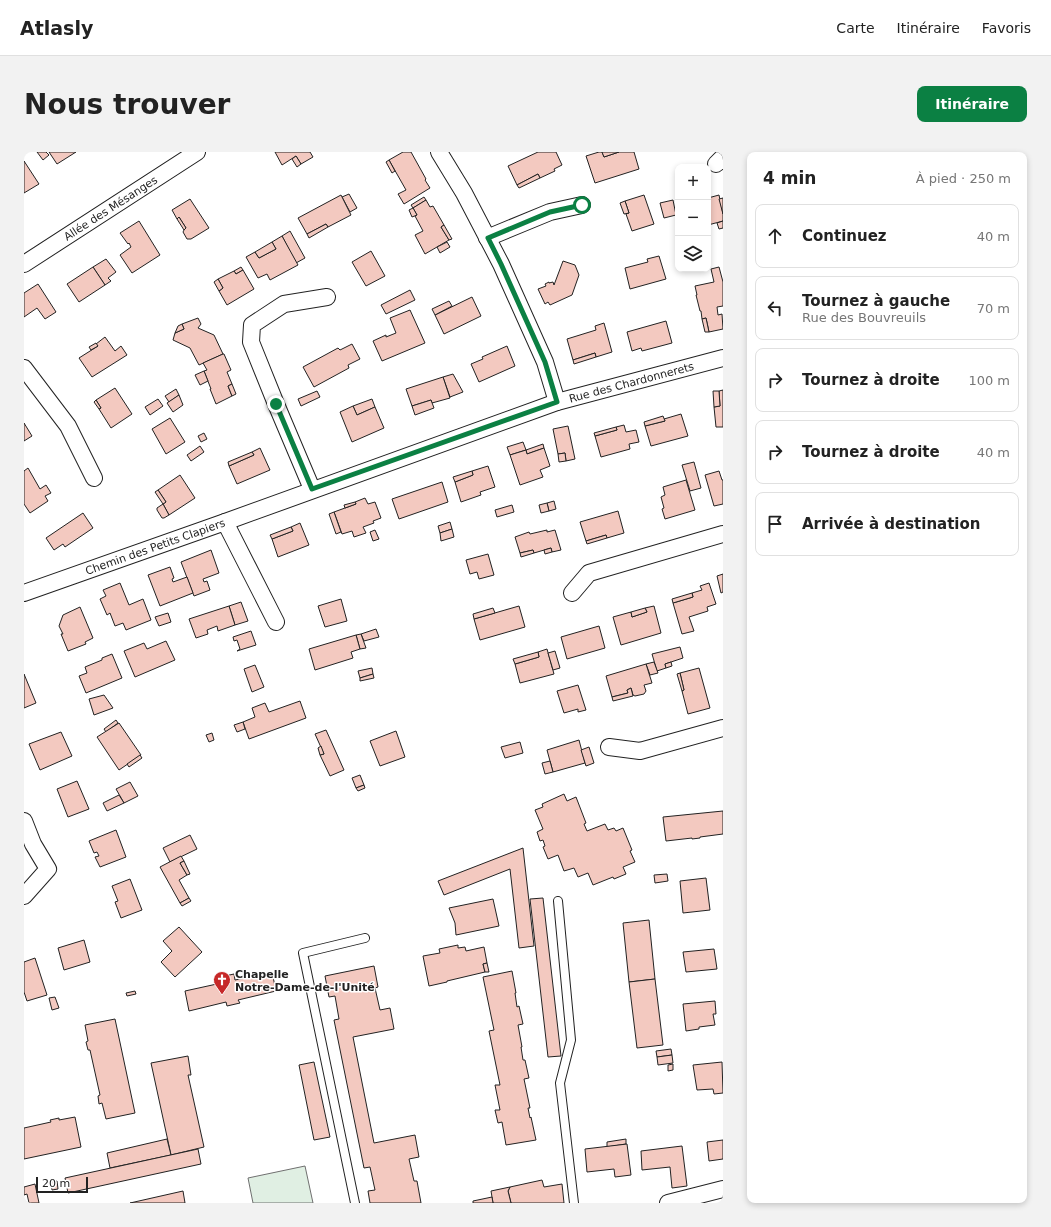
<!DOCTYPE html>
<html lang="fr">
<meta charset="utf-8">
<style>
body{margin:0;font-family:"DejaVu Sans",sans-serif;background:#f2f2f2;color:#222}
.controls{position:absolute;right:12px;top:12px;display:grid;overflow:hidden;border-radius:8px;box-shadow:0 2px 6px #0003}
.controls button{width:36px;height:36px;display:grid;place-items:center;padding:0;border:0;border-bottom:1px solid #e0e0e0;background:#fff;color:#222;font:20px sans-serif}
.scale{position:absolute;left:12px;bottom:10px;width:52px;box-sizing:border-box;padding-left:4px;border:2px solid #222;border-top:0;font-size:11px;line-height:14px;white-space:nowrap;color:#222;-webkit-text-stroke:3px #fff;paint-order:stroke}
.stop{position:absolute;width:12px;height:12px;margin:-9px;border:3px solid #0b8043;border-radius:50%;background:#fff}
.stop.end{background:#0b8043;border-color:#fff;box-shadow:0 1px 4px #0008}
.list{margin:0;padding:0;list-style:none}
h2{display:flex;justify-content:space-between;align-items:center;height:52px;margin:0;padding:0 16px;font-size:17px}
h2 small{font-size:13px;font-weight:400;color:#767676}
.list li{display:grid;grid-template-columns:26px 1fr auto;gap:12px;align-items:center;box-sizing:border-box;height:64px;margin:0 8px 8px;padding:0 8px;border:1px solid #e0e0e0;border-radius:8px}
.list b{display:block;font-size:15px;white-space:nowrap}
.list p{margin:0;font-size:13px;white-space:nowrap;color:#767676}
.list em{font-size:13px;font-style:normal;color:#767676}
.icon{flex:none;width:22px;height:22px;fill:none;stroke:currentColor;stroke-width:2;stroke-linecap:round;stroke-linejoin:round}
.map{position:relative;flex:none;width:699px;height:1051px;overflow:hidden;border-radius:8px}
header{display:flex;align-items:center;gap:24px;box-sizing:border-box;height:56px;padding:0 20px;background:#fff;border-bottom:1px solid #e0e0e0}
header strong{font-size:19px}
nav{display:flex;gap:22px;margin-inline-start:auto;font-size:14px}
.intro{display:flex;align-items:center;justify-content:space-between;box-sizing:border-box;height:96px;padding:0 24px}
h1{margin:0;font-size:28px}
.button{padding:10px 18px;border-radius:8px;background:#0b8043;color:#fff;font-size:14px;font-weight:700}
main{display:flex;gap:24px;padding:0 24px}
aside{flex:1;background:#fff;border-radius:8px;box-shadow:0 2px 6px #0003}
.map>svg:first-child{display:block}
.green{fill:#e0efe3;stroke:#6f6f6f}
.building{fill:#f3c9c0;stroke:#222}
.lines{fill:none;stroke-linecap:round;stroke-linejoin:round}
.lane-casing{stroke:#222;stroke-width:10}
.street-casing{stroke:#222;stroke-width:18}
.lane{stroke:#fff;stroke-width:8}
.street{stroke:#fff;stroke-width:16}
.route{stroke:#0b8043;stroke-width:5}
.labels{text-anchor:middle;stroke-width:3;stroke-linejoin:round;paint-order:stroke}
.street-label{font-size:11px;fill:#222;stroke:#fff}
.poi-label{font-size:11px;font-weight:bold;fill:#222;stroke:#fff;text-anchor:start}
</style>
<header>
<strong>Atlasly</strong>
<nav><a>Carte</a><a>Itinéraire</a><a>Favoris</a></nav>
</header>
<div class="intro"><h1>Nous trouver</h1><a class="button">Itinéraire</a></div>
<main>
<div class="map">
<svg width="699" height="1051" viewBox="0 0 699 1051">
<rect width="100%" height="100%" fill="#fff"/>
<polygon class="green" points="281,1014 289,1051 229,1051 224,1026"/>
<g class="building">
<polygon points="13,0 22,0 25,3 19,8"/>
<polygon points="25,0 52,0 33,12"/>
<polygon points="251,0 286,0 289,5 277,12 272,4 258,13"/>
<polygon points="379,0 387,0 402,27 401,28 406,36 380,52 374,42 382,38 365,8"/>
<polygon points="514,0 532,0 538,13 530,17 531,19 516,26 514,22 493,33 484,14"/>
<polygon points="575,0 578,0 580,5 595,0 610,0 615,17 571,31 562,4"/>
<polygon points="578,0 595,0 580,5"/>
<polygon points="272,4 277,12 273,15 268,7"/>
<polygon points="365,8 371,19 368,21 362,10"/>
<polygon points="0,9 15,32 0,41"/>
<polygon points="514,22 516,26 495,36 493,33"/>
<polygon points="325,42 333,56 326,60 318,45"/>
<polygon points="317,43 327,63 304,75 302,72 283,82 274,66"/>
<polygon points="620,43 630,72 608,79 602,62 605,61 601,49"/>
<polygon points="695,43 699,62 699,69 684,73 684,46"/>
<polygon points="400,45 402,48 389,56 387,53"/>
<polygon points="699,46 699,62 695,47"/>
<polygon points="166,47 185,76 167,87 163,87 159,80 160,78 162,76 155,65 153,67 148,58"/>
<polygon points="402,48 406,55 409,54 420,73 417,75 425,88 401,102 391,83 399,79 391,64 393,63 389,56"/>
<polygon points="649,48 652,63 640,66 636,51"/>
<polygon points="601,49 605,61 600,62 596,51"/>
<polygon points="389,56 393,63 388,65 385,58"/>
<polygon points="155,65 162,76 160,78 153,67"/>
<polygon points="115,69 136,103 108,121 96,103 107,95 105,91 104,92 96,81"/>
<polygon points="699,69 699,76 695,77 693,71"/>
<polygon points="302,72 304,75 285,86 283,82"/>
<polygon points="420,73 428,87 425,88 417,75"/>
<polygon points="266,79 281,106 272,111 258,84"/>
<polygon points="258,84 274,113 246,128 243,122 234,126 222,105 231,100 235,106 252,97 248,90"/>
<polygon points="248,90 252,97 235,106 231,100"/>
<polygon points="423,90 426,95 416,101 413,95"/>
<polygon points="347,99 361,124 342,134 328,110"/>
<polygon points="635,104 642,127 606,137 601,116 624,110 623,107"/>
<polygon points="82,107 92,120 84,126 87,129 81,133 69,115"/>
<polygon points="539,109 551,113 555,123 548,143 526,153 524,150 521,152 514,137 522,134 521,132 525,130 525,131 529,130 530,133"/>
<polygon points="69,115 81,133 55,150 43,132"/>
<polygon points="217,115 219,118 212,122 210,119"/>
<polygon points="695,115 699,130 699,154 693,155 694,163 698,162 699,177 685,180 682,166 678,167 677,159 676,159 672,143 673,143 671,134 690,130 687,117"/>
<polygon points="219,118 230,137 203,153 195,139 199,136 194,127 210,119 212,122"/>
<polygon points="194,127 199,136 195,139 190,130"/>
<polygon points="14,132 32,160 21,167 13,156 0,165 0,141"/>
<polygon points="386,138 391,148 362,162 357,153"/>
<polygon points="448,145 457,164 420,182 411,163"/>
<polygon points="425,149 428,154 411,163 408,157"/>
<polygon points="386,158 401,191 358,209 349,189 362,183 362,185 372,181 366,166"/>
<polygon points="174,166 177,172 174,176 190,183 199,202 175,213 166,196 149,188 151,181 160,177 158,172"/>
<polygon points="682,166 685,180 681,180 678,167"/>
<polygon points="642,169 648,191 618,199 617,196 608,199 603,180"/>
<polygon points="580,171 588,200 572,205 571,201 549,208 543,187 572,178 571,174"/>
<polygon points="158,172 160,177 151,181 154,174"/>
<polygon points="81,185 91,199 97,194 103,203 68,225 55,206 74,194 72,192"/>
<polygon points="72,191 74,194 67,198 65,195"/>
<polygon points="328,192 336,207 324,213 325,216 290,235 279,215 314,196 316,198"/>
<polygon points="483,194 491,214 455,230 447,212 459,207 458,205"/>
<polygon points="571,201 572,205 550,212 549,208"/>
<polygon points="199,202 200,202 207,218 203,220 208,232 204,234 208,244 192,252 186,237 187,237 180,219 183,218 179,211"/>
<polygon points="180,219 184,229 176,233 171,223"/>
<polygon points="429,222 439,240 426,245 419,225"/>
<polygon points="419,225 426,246 408,251 407,248 388,254 382,237"/>
<polygon points="208,232 212,242 208,244 204,234"/>
<polygon points="91,236 108,262 87,276 75,257 77,256 72,248"/>
<polygon points="152,237 155,243 145,250 141,244"/>
<polygon points="699,238 699,275 692,275 690,255 696,254 695,239"/>
<polygon points="293,239 296,245 277,254 274,247"/>
<polygon points="689,239 695,239 696,254 690,255"/>
<polygon points="155,243 159,253 149,260 143,251"/>
<polygon points="134,247 139,254 126,263 121,255"/>
<polygon points="348,247 351,255 333,263 329,254"/>
<polygon points="72,248 77,256 75,257 70,250"/>
<polygon points="407,248 410,256 391,263 388,254"/>
<polygon points="329,254 333,263 351,255 360,276 328,290 316,260"/>
<polygon points="657,262 664,284 627,294 621,274 641,269 640,267"/>
<polygon points="639,264 641,269 621,274 620,270"/>
<polygon points="146,266 161,290 142,302 128,277"/>
<polygon points="0,271 8,284 0,289"/>
<polygon points="600,273 602,280 612,278 615,290 605,292 606,297 577,305 571,284 593,278 592,275"/>
<polygon points="544,274 551,307 542,309 541,301 534,302 529,277"/>
<polygon points="592,275 593,278 571,284 570,281"/>
<polygon points="180,281 183,287 177,290 174,284"/>
<polygon points="499,290 502,298 486,303 483,295"/>
<polygon points="519,292 520,296 503,302 502,298"/>
<polygon points="176,294 180,300 167,309 163,303"/>
<polygon points="236,296 246,318 213,332 205,314 230,303 228,300"/>
<polygon points="520,296 526,314 516,318 519,325 496,333 486,303 502,298 503,302"/>
<polygon points="228,300 230,303 205,314 204,310"/>
<polygon points="541,301 542,309 535,310 534,302"/>
<polygon points="670,310 677,336 666,339 658,313"/>
<polygon points="464,314 471,335 456,340 457,343 437,350 431,330 449,323 448,319"/>
<polygon points="4,316 16,337 22,333 27,341 21,344 24,349 6,361 0,352 0,319"/>
<polygon points="448,319 449,323 431,330 429,325"/>
<polygon points="695,319 698,328 699,328 699,352 690,354 681,323"/>
<polygon points="156,323 171,346 145,363 139,352 142,350 134,338"/>
<polygon points="662,328 671,358 641,367 638,357 640,356 637,345 641,343 639,335"/>
<polygon points="418,330 424,350 375,367 368,347"/>
<polygon points="134,338 142,350 139,352 131,340"/>
<polygon points="341,346 344,352 351,350 357,366 349,369 350,371 339,375 342,381 330,385 328,379 318,382 310,360 332,352 331,350"/>
<polygon points="530,349 532,357 525,359 523,351"/>
<polygon points="331,350 332,352 321,356 320,353"/>
<polygon points="523,351 525,359 517,361 515,353"/>
<polygon points="139,352 145,363 140,366 138,366 133,358 133,356"/>
<polygon points="488,353 490,360 473,365 471,358"/>
<polygon points="594,359 600,381 583,386 582,383 562,389 556,370"/>
<polygon points="310,360 317,380 312,382 305,362"/>
<polygon points="59,361 69,376 41,395 39,392 30,398 22,386"/>
<polygon points="426,370 428,377 416,381 414,374"/>
<polygon points="276,371 285,393 254,405 248,387 269,379 267,375"/>
<polygon points="267,375 269,379 248,387 246,383"/>
<polygon points="428,377 430,385 417,389 416,381"/>
<polygon points="351,378 355,387 349,389 346,380"/>
<polygon points="523,378 523,380 531,378 537,398 528,400 527,396 510,401 509,398 496,401 491,385 505,380 506,382"/>
<polygon points="582,383 583,386 563,392 562,389"/>
<polygon points="527,396 528,400 521,402 520,398"/>
<polygon points="187,398 195,421 179,427 180,430 183,429 186,438 170,444 157,410"/>
<polygon points="509,398 510,401 497,405 496,401"/>
<polygon points="464,402 470,423 455,427 453,420 446,422 442,408"/>
<polygon points="146,415 150,426 148,427 149,430 163,425 169,441 136,454 124,423"/>
<polygon points="699,422 699,440 697,441 693,424"/>
<polygon points="96,431 105,453 119,447 127,468 102,478 99,471 91,474 86,461 83,463 76,447 82,444 79,438"/>
<polygon points="685,431 692,452 683,455 684,459 665,465 670,479 658,482 649,451 669,445 668,441 678,438 676,434"/>
<polygon points="668,441 669,445 649,451 648,447"/>
<polygon points="317,447 323,469 301,475 294,454"/>
<polygon points="217,450 224,469 211,473 205,454"/>
<polygon points="205,454 211,473 194,479 193,474 183,478 184,482 172,486 165,467"/>
<polygon points="495,454 501,475 456,488 450,467"/>
<polygon points="630,454 637,481 597,493 589,465 607,460 608,465 623,460 621,456"/>
<polygon points="56,455 69,486 61,490 62,492 44,499 37,482 39,482 35,474 39,463"/>
<polygon points="469,456 471,461 450,467 449,462"/>
<polygon points="621,456 623,460 608,465 607,460"/>
<polygon points="144,461 147,470 135,474 131,465"/>
<polygon points="575,474 581,496 543,507 537,485"/>
<polygon points="352,477 355,485 340,489 337,482"/>
<polygon points="227,479 232,493 213,499 216,497 213,488 210,489 209,485"/>
<polygon points="337,482 342,496 336,497 332,483"/>
<polygon points="332,483 336,497 327,500 329,506 291,518 285,497"/>
<polygon points="142,489 151,508 111,525 100,499 120,491 123,497"/>
<polygon points="656,495 659,506 641,512 642,516 633,519 628,502"/>
<polygon points="523,497 530,522 496,531 491,512 515,505 514,500"/>
<polygon points="531,499 536,516 529,518 524,501"/>
<polygon points="514,500 515,505 491,512 489,507"/>
<polygon points="88,502 98,526 62,541 55,524 63,521 61,515 78,508 78,506"/>
<polygon points="630,510 634,521 626,523 622,512"/>
<polygon points="647,510 648,514 642,516 641,512"/>
<polygon points="622,512 628,531 620,533 622,539 620,542 611,544 609,543 607,536 603,538 604,541 588,545 582,524"/>
<polygon points="231,513 240,535 228,540 220,517"/>
<polygon points="348,516 349,522 336,526 334,519"/>
<polygon points="675,516 686,556 664,562 658,539 660,538 656,521"/>
<polygon points="656,521 660,538 658,539 653,522"/>
<polygon points="0,522 12,551 0,556"/>
<polygon points="349,522 350,526 336,529 336,526"/>
<polygon points="554,533 562,558 554,560 554,557 540,561 533,539"/>
<polygon points="607,536 609,544 589,549 588,545 604,541 603,538"/>
<polygon points="80,543 89,556 70,563 65,547"/>
<polygon points="276,549 282,566 225,587 219,570 231,565 228,556 241,551 245,560"/>
<polygon points="92,568 94,571 82,580 80,577"/>
<polygon points="219,570 221,577 213,580 210,573"/>
<polygon points="95,571 117,603 95,618 73,585"/>
<polygon points="302,578 320,618 306,624 296,603 300,602 291,582"/>
<polygon points="372,579 381,605 356,614 346,589"/>
<polygon points="37,580 48,604 16,618 5,592"/>
<polygon points="188,581 190,588 185,590 182,583"/>
<polygon points="555,588 561,611 529,620 523,598"/>
<polygon points="496,590 499,601 481,606 477,595"/>
<polygon points="297,594 300,602 296,603 294,596"/>
<polygon points="565,595 570,611 562,614 557,598"/>
<polygon points="116,603 118,606 105,615 103,612"/>
<polygon points="526,609 529,620 521,622 518,611"/>
<polygon points="336,623 340,633 332,636 328,626"/>
<polygon points="53,629 65,657 44,665 33,637"/>
<polygon points="106,630 114,644 100,651 92,637"/>
<polygon points="340,633 341,636 334,639 332,636"/>
<polygon points="540,642 543,649 552,645 562,671 560,672 563,679 581,672 584,678 590,676 592,679 599,676 608,698 606,699 611,710 599,715 602,722 590,727 589,725 569,733 564,721 554,725 550,716 540,719 534,703 524,707 519,695 521,694 519,688 516,689 513,680 519,677 511,658 519,655 518,652"/>
<polygon points="95,643 100,651 83,659 79,651"/>
<polygon points="699,659 699,682 676,685 676,686 668,687 668,686 642,689 639,665"/>
<polygon points="92,678 102,705 76,715 71,705 75,704 73,700 70,701 65,689"/>
<polygon points="166,683 173,697 146,710 139,696"/>
<polygon points="499,696 510,794 495,796 486,717 420,743 414,729"/>
<polygon points="157,704 160,709 156,711 163,723 155,728 165,746 156,751 136,715"/>
<polygon points="160,709 166,722 163,723 156,711"/>
<polygon points="643,722 644,729 631,731 630,723"/>
<polygon points="682,726 686,758 659,761 656,729"/>
<polygon points="106,727 118,758 97,766 91,750 94,749 88,734"/>
<polygon points="165,746 167,749 158,754 156,751"/>
<polygon points="519,746 537,904 524,905 506,747"/>
<polygon points="469,747 475,774 432,783 431,771 425,756"/>
<polygon points="625,768 631,827 605,830 599,771"/>
<polygon points="155,775 178,800 151,825 137,810 148,799 139,789"/>
<polygon points="60,788 66,810 40,818 34,796"/>
<polygon points="434,793 434,796 441,795 442,799 460,795 463,811 459,812 461,820 423,829 423,830 405,834 399,804 416,801 415,797"/>
<polygon points="690,797 693,817 662,820 659,800"/>
<polygon points="11,806 23,843 3,849 0,840 0,810"/>
<polygon points="463,811 465,820 461,820 459,812"/>
<polygon points="350,814 354,835 351,836 356,858 366,856 370,877 329,885 350,991 391,983 395,1005 385,1007 390,1029 393,1029 397,1051 346,1051 344,1039 351,1038 346,1015 340,1016 310,868 315,867 311,844 305,845 301,824"/>
<polygon points="488,819 492,841 491,841 493,855 495,854 499,872 494,873 498,895 497,895 499,908 501,908 505,926 500,927 506,956 504,956 506,966 507,965 512,988 482,993 478,970 474,971 471,958 476,958 471,933 476,933 465,879 470,878 459,825"/>
<polygon points="248,820 252,839 214,848 216,851 203,854 202,850 165,859 161,839 202,830 201,824 210,822 211,828"/>
<polygon points="631,827 639,893 613,896 605,830"/>
<polygon points="111,839 112,842 103,844 102,841"/>
<polygon points="31,845 35,856 28,858 25,846"/>
<polygon points="691,849 692,862 689,862 691,873 675,875 675,877 662,879 659,852"/>
<polygon points="91,867 111,961 82,967 78,951 75,952 74,944 76,943 66,898 64,898 62,890 64,889 61,873"/>
<polygon points="647,897 648,903 633,905 632,899"/>
<polygon points="648,903 649,911 634,913 633,905"/>
<polygon points="164,904 167,923 164,923 180,995 147,1003 127,911"/>
<polygon points="290,910 306,985 290,988 275,913"/>
<polygon points="698,910 699,941 690,942 689,937 673,938 669,913"/>
<polygon points="649,912 649,918 644,919 644,913"/>
<polygon points="51,965 57,995 0,1007 0,976 27,970 26,968 35,966 35,968"/>
<polygon points="143,987 147,1003 86,1016 83,1001"/>
<polygon points="602,987 602,992 583,995 583,990"/>
<polygon points="699,988 699,1007 685,1009 683,990"/>
<polygon points="603,992 607,1023 591,1025 590,1017 563,1020 561,997"/>
<polygon points="658,994 663,1034 648,1036 646,1015 618,1018 617,999"/>
<polygon points="174,997 177,1012 44,1041 41,1026"/>
<polygon points="518,1028 520,1035 538,1032 540,1051 487,1051 484,1039 486,1035"/>
<polygon points="33,1029 34,1037 28,1038 27,1030"/>
<polygon points="11,1032 15,1051 5,1051 3,1042 0,1043 0,1035"/>
<polygon points="486,1035 484,1039 487,1051 469,1051 467,1039"/>
<polygon points="159,1039 161,1051 106,1051"/>
<polygon points="468,1045 469,1051 449,1051 449,1049"/>
</g>
<g class="lines">
<defs>
<g id="lane">
<polyline points="534,749 547,888 536,931 550,1051"/>
<polyline points="331,1051 279,801 341,786"/>
</g>
<g id="street">
<polyline points="415,0 440,41 477,112 521,210 533,250"/>
<polyline points="692,12 699,5"/>
<polyline points="463,86 526,60 558,53"/>
<path id="s1" d="M0,112L173,0"/>
<polyline points="0,216 44,274 70,326"/>
<polyline points="288,337 252,252 227,190 228,173 260,152 303,145"/>
<path id="s2" d="M201,370L533,250L699,206"/>
<path id="s3" d="M0,441L201,370L252,470"/>
<polyline points="548,441 565,421 699,382"/>
<polyline points="585,595 616,599 699,576"/>
<polyline points="0,669 9,692 24,717 0,744"/>
<polyline points="644,1051 699,1037"/>
</g>
</defs>
<use href="#lane" class="lane-casing"/>
<use href="#street" class="street-casing"/>
<use href="#lane" class="lane"/>
<use href="#street" class="street"/>
</g>
<g class="lines">
<polyline class="route" points="252,252 288,337 533,250 521,210 477,112 464,86 526,60 558,53"/>
</g>
<defs>
<symbol id="church-pin" viewBox="-11 -11 22 30"><path d="M0 17L-7.5 6A9.5 9.5 0 1 1 7.5 6Z" fill="#c62828" stroke="#fff"/><path d="M-1.2-6h2.4v3.5h3.3v2.4h-3.3V6h-2.4V-.1h-3.3v-2.4h3.3Z" fill="#fff"/></symbol>
</defs>
<g fill-rule="evenodd">
<use href="#church-pin" x="188" y="818" width="20" height="27"/>
</g>
<g class="labels">
<g class="street-label">
<text dy="4" stroke="none"><textPath href="#s1" startOffset="103">Allée des Mésanges</textPath></text>
<text dy="4" stroke="none"><textPath href="#s2" startOffset="430">Rue des Chardonnerets</textPath></text>
<text dy="4" stroke="none"><textPath href="#s3" startOffset="139">Chemin des Petits Clapiers</textPath></text>
</g>
<g class="poi-label">
<text x="211" y="826">Chapelle<tspan x="211" dy="13">Notre-Dame-de-l'Unité</tspan></text>
</g>
</g>
</svg>
<div class="controls">
<button>+</button>
<button>−</button>
<button><svg class="icon" aria-label="layers" viewBox="0 0 24 24"><path d="M12 4l9 5-9 5-9-5zM3 14l9 5 9-5"/></svg></button>
</div>
<div class="scale">20 m</div>
<div class="stop" style="left:558px;top:53px"></div>
<div class="stop end" style="left:252px;top:252px"></div>
</div>
<aside>
<h2>4 min<small>À pied · 250 m</small></h2>
<ul class="list">
<li><svg class="icon" aria-label="ahead" viewBox="0 0 24 24"><path d="M12 20V5M6 11l6-6 6 6"/></svg><div><b>Continuez</b></div><em>40 m</em></li>
<li><svg class="icon" aria-label="left" viewBox="0 0 24 24"><path d="M17 20v-9H6M10 6l-5 5 5 5"/></svg><div><b>Tournez à gauche</b><p>Rue des Bouvreuils</p></div><em>70 m</em></li>
<li><svg class="icon" aria-label="right" viewBox="0 0 24 24"><path d="M7 20v-9h11M14 6l5 5-5 5"/></svg><div><b>Tournez à droite</b></div><em>100 m</em></li>
<li><svg class="icon" aria-label="right" viewBox="0 0 24 24"><path d="M7 20v-9h11M14 6l5 5-5 5"/></svg><div><b>Tournez à droite</b></div><em>40 m</em></li>
<li><svg class="icon" aria-label="arrive" viewBox="0 0 24 24"><path d="M6 21V4h12l-3 4 3 4H6"/></svg><div><b>Arrivée à destination</b></div></li>
</ul>
</aside>
</main>
